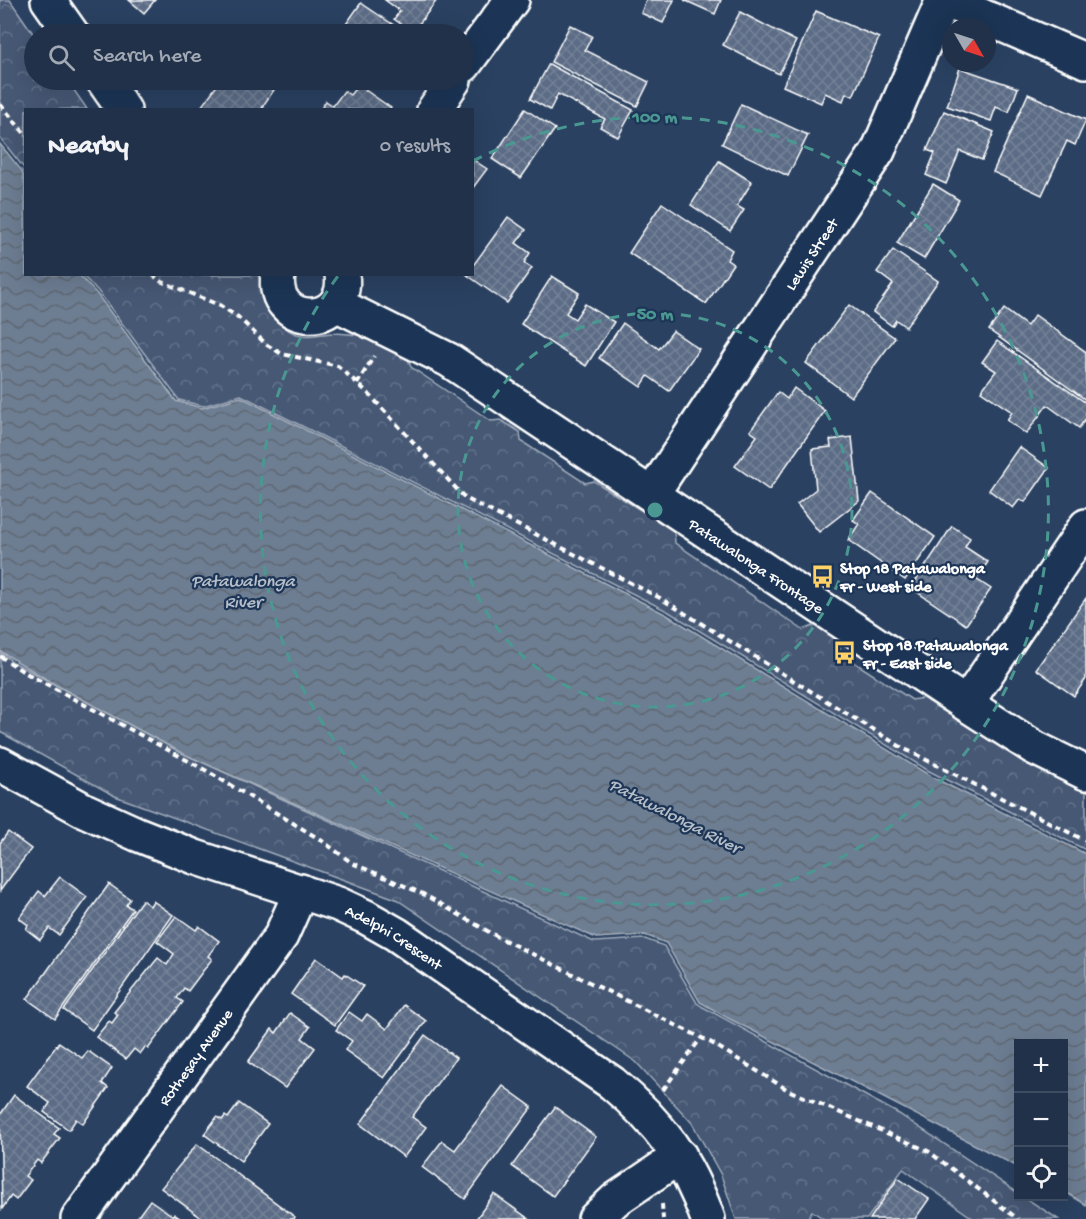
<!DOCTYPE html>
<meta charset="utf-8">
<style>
body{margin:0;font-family:"Gochi Hand",sans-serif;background:#2d3d53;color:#f1f3f6}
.controls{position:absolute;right:18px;bottom:18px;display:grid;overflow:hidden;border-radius:0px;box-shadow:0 6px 24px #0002}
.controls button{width:54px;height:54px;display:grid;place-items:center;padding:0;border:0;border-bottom:2px solid #3d4c61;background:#203149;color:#f1f3f6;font:30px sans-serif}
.compass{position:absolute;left:942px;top:18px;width:54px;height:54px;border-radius:50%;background:#203149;box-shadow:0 6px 24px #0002;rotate:129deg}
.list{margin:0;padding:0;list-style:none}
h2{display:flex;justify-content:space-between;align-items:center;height:78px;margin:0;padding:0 24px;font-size:26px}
h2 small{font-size:20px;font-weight:400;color:#a2a9b4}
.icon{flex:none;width:33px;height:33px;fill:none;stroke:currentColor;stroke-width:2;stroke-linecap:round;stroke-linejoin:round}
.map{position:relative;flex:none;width:1086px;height:1219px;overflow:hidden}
.search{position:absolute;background:#203149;box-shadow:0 6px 24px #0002;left:24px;top:24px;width:450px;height:66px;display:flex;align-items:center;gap:15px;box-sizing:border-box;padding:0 21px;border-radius:33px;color:#a2a9b4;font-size:22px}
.panel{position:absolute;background:#203149;box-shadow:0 6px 24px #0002;left:24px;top:108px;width:450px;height:168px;border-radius:0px}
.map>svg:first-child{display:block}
.park{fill:url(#park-crowns);stroke:#a2acba;stroke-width:1.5}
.water{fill:url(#water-waves);stroke:#a7b1be;stroke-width:1.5}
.building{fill:url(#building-cross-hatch);stroke:#fff;stroke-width:1.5}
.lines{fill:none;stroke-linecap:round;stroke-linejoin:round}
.minor-casing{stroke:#fff;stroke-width:38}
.path{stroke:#fff;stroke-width:4;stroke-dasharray:6 4.5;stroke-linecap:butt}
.minor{stroke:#1d3557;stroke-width:33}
.ring{fill:none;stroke:#4b9892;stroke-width:3;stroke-dasharray:10 8}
.labels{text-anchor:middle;stroke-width:4.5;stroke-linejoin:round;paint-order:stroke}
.street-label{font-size:16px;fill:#fff;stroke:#1d3557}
.poi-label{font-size:16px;font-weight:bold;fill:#fff;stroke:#1d3557;text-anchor:start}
.water-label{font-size:18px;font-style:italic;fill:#b6bec8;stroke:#1d3557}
.centre{fill:#4b9892;stroke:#1d3557;stroke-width:3}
.ring-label{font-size:18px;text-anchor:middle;font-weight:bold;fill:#4b9892;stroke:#1d3557;stroke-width:4.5;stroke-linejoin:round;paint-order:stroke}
</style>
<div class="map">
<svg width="1086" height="1219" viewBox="0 0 1086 1219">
<defs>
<pattern id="park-crowns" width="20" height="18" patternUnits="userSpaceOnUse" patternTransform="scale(1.5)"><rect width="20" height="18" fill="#465975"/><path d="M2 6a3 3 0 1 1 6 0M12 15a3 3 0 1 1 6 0" fill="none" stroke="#62728a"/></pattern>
<pattern id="water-waves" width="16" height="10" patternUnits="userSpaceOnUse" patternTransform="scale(1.5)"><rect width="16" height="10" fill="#6d7d92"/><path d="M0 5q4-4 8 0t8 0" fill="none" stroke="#5e6772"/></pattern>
<pattern id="building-cross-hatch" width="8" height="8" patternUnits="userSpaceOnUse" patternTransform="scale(1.5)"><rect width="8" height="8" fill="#5b6c86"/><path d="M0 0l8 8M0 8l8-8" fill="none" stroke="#748298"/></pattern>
</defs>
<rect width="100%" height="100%" fill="#2a4161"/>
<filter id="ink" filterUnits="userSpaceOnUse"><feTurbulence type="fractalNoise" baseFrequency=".0167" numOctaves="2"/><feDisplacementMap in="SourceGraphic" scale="12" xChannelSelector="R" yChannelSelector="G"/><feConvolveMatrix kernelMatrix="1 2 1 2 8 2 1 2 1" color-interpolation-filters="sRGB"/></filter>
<g filter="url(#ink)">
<g class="park">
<polygon points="0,0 10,0 34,35 34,80 67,80 87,109 26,110 25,177 24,168 0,138"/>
<path d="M82,275H258C268,292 271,313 286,328C300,341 319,333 335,333C355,334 392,338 406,354C408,357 409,363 411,367L491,421L501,420L520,432L521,441L585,483L594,481L674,531L675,543L803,630L816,625L840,641V653L912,700L923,698L1039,770L1086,788V850L929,771L669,612L241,395L203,406L179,400L98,291Z"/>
<polygon points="0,652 13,662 184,754 594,942 645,939 664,946 697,1003 703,1007 899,1114 1018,1193 1018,1196 1024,1197 1058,1219 974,1219 903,1169 867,1219 824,1219 812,1211 807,1219 736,1219 721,1175 692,1123 636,1062 396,899 115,796 0,732"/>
</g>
<polygon class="water" points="0,144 22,171 25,185 26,274 79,275 97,294 176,401 202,408 241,397 667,615 932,777 1086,854 1086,1205 1064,1191 1064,1044 1018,1044 1018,1167 728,1018 700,1002 666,943 645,935 596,938 184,754 56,685 0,651"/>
<g class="building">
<polygon points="129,0 155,0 144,13"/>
<polygon points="385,0 437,0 413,32 394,19 400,11"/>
<polygon points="646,0 674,0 663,23 641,13"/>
<polygon points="684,0 721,0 715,14"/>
<polygon points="361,3 407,34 339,34"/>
<polygon points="816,11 879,38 853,96 846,93 843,101 825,93 821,103 783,86"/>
<polygon points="740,12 796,41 779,74 723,45"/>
<polygon points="570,25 592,36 585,50 649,82 637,106 551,62"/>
<polygon points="549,64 633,110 618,137 600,127 605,119 558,94 550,110 530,99"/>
<polygon points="960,68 1018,88 1009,112 996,107 991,121 947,106"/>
<polygon points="221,80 260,80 274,90 262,107 266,110 205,110 201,107"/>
<polygon points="358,85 391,108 390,110 320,110 326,101 333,106 344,91 350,95"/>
<polygon points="1028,94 1086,120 1075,145 1067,141 1042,195 993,172"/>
<polygon points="741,104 808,135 788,176 722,144"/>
<polygon points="525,109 555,129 521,178 492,159"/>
<polygon points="944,111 994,132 982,160 960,151 946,184 926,175 935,153 927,150"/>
<polygon points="472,159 487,169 472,189"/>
<polygon points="719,161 752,182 737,206 744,210 730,231 691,205"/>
<polygon points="933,184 959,200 924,259 897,243"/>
<polygon points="662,203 732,250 727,260 733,264 706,304 629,253"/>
<polygon points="508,217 526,230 516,243 530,253 524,263 532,268 507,303 467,275 472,274 472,267"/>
<polygon points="893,250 938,281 906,327 896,320 892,326 873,312 893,284 877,272"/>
<polygon points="552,276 579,293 566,313 575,319 585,304 614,322 586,366 521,324"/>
<polygon points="849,305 895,338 851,397 806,363"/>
<polygon points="1004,309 1027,326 1035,315 1086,352 1086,400 989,330"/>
<polygon points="623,323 659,349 673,331 699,349 669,391 648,376 641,387 599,358"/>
<polygon points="997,341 1086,403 1086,418 1079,428 1047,405 1026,434 1007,420 1012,412 981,391 996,371 982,362"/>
<polygon points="794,388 825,411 769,490 735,466 757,436 750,431 778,392 787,399"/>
<polygon points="852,437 859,501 819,532 797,504 816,489 812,449 831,447 830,440"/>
<polygon points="1019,447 1049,468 1025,502 1020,499 1013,508 989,490"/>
<polygon points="872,493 935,537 905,580 848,540 859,524 853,520"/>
<polygon points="952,526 970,538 965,547 988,562 976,579 991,589 966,625 911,588"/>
<polygon points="1086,598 1086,679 1074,696 1036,669"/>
<polygon points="8,832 31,849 0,891 0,843"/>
<polygon points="60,877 87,897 59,935 49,928 40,940 26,929 28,925 19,918 39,891 45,896"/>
<polygon points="109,884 130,899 126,905 133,909 55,1019 27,999"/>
<polygon points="142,900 150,906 153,901 173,915 92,1030 64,1010"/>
<polygon points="176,916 196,930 199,926 219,941 208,956 212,959 188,991 184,988 177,998 183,1002 148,1049 145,1047 140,1054 134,1049 126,1059 96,1037 109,1021 112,1023 118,1015 114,1012 158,958 167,965 174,954 157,941"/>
<polygon points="316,958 343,977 345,974 363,986 335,1025 291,994"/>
<polygon points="404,1005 426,1021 384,1078 345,1050 352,1041 336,1030 349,1012 362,1021 367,1014 387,1029"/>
<polygon points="290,1013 310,1027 302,1038 315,1048 285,1088 248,1062 272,1029 276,1033"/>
<polygon points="425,1035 456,1058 412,1117 426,1127 404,1157 360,1124"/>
<polygon points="59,1042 82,1058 88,1051 112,1068 102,1083 108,1088 83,1124 76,1119 69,1130 44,1112 50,1103 27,1086"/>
<polygon points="503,1086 532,1107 465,1199 422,1167 442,1141 455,1150"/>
<polygon points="14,1095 59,1128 54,1134 60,1138 41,1163 37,1160 25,1176 31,1180 16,1200 11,1196 2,1209 0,1115"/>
<polygon points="239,1103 268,1124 241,1161 204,1134 217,1117 222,1120 225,1116 228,1118"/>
<polygon points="555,1107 596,1137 553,1196 512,1166"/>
<polygon points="197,1144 295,1217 294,1219 203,1219 161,1188"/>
<polygon points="898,1178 929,1199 915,1219 870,1219"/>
<polygon points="494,1194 529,1219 476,1219"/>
<polygon points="150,1200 173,1216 174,1214 181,1219 136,1219"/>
</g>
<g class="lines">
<defs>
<g id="minor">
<polyline points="48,0 72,34"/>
<polyline points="945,0 1086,61"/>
<polyline points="464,65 512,0"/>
<polyline points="103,80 124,110"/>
<polyline points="434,110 454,80"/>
<path d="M278,274C270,329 350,329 342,274"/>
<path id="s1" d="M336,304L449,360L966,704L1035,748L1086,773"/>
<path id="s2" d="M652,494L878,151L943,0"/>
<polyline points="966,704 1086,526"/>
<path id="s3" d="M0,764L84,810L137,834L195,857L338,904L366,917L396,934L612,1083C660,1123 687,1160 708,1219"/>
<path id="s4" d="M78,1219L281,936L301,891"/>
<polyline points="595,1219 615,1200 680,1156"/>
</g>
</defs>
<use href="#minor" class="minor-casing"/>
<g class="path">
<polyline points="0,104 26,135"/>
<polyline points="152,274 160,281 219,305 238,317 267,345 282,354 338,366 367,392 465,498 660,598 901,747 1086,841"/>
<polyline points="357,384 374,356"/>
<polyline points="0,656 24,672 207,771 321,840 352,863 423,894 498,937 710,1042 788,1090 928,1151 1018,1219"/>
<polyline points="663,1090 701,1038"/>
<polyline points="662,1204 663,1219"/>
</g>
<use href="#minor" class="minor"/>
</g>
</g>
<g class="ring">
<circle cx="655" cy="510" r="197"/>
<path d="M473 161A394 394 0 1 1 338 276"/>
</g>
<defs>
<symbol id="bus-bare" viewBox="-9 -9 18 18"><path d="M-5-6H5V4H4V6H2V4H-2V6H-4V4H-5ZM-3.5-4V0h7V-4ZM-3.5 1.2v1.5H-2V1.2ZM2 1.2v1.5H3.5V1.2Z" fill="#ffd166" stroke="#1d3557" stroke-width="2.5" paint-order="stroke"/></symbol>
</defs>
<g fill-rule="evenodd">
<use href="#bus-bare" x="806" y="560" width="33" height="33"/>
<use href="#bus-bare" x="828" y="636" width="33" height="33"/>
</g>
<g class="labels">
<g class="street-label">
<text dy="6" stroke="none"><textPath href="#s2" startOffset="288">Lewis Street</textPath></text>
<text dy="6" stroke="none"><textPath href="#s1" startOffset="496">Patawalonga Frontage</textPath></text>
<text dy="6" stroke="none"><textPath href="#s3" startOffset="432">Adelphi Crescent</textPath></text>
<text dy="6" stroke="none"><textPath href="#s4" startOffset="200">Rothesay Avenue</textPath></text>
</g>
<g class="poi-label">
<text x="840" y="573">Stop 18 Patawalonga<tspan x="840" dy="18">Fr - West side</tspan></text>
<text x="863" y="650">Stop 18 Patawalonga<tspan x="863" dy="18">Fr - East side</tspan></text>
</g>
<g class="water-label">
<text x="243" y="586">Patawalonga<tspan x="243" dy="21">River</tspan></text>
<text transform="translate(675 815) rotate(27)" y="6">Patawalonga River</text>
</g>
</g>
<circle cx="655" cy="510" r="9" class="centre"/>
<g class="ring-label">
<text x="655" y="122">100 m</text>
<text x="655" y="319">50 m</text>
</g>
</svg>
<div class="controls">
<button>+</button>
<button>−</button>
<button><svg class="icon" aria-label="locate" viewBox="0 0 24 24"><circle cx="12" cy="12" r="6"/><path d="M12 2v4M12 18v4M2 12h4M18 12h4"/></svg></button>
</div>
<svg class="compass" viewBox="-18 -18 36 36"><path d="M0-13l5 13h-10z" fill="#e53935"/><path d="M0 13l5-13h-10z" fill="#a2a9b4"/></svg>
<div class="search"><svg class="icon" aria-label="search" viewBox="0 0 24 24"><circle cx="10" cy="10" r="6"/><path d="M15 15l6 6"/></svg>Search here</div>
<section class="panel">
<h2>Nearby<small>0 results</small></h2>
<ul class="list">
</ul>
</section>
</div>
